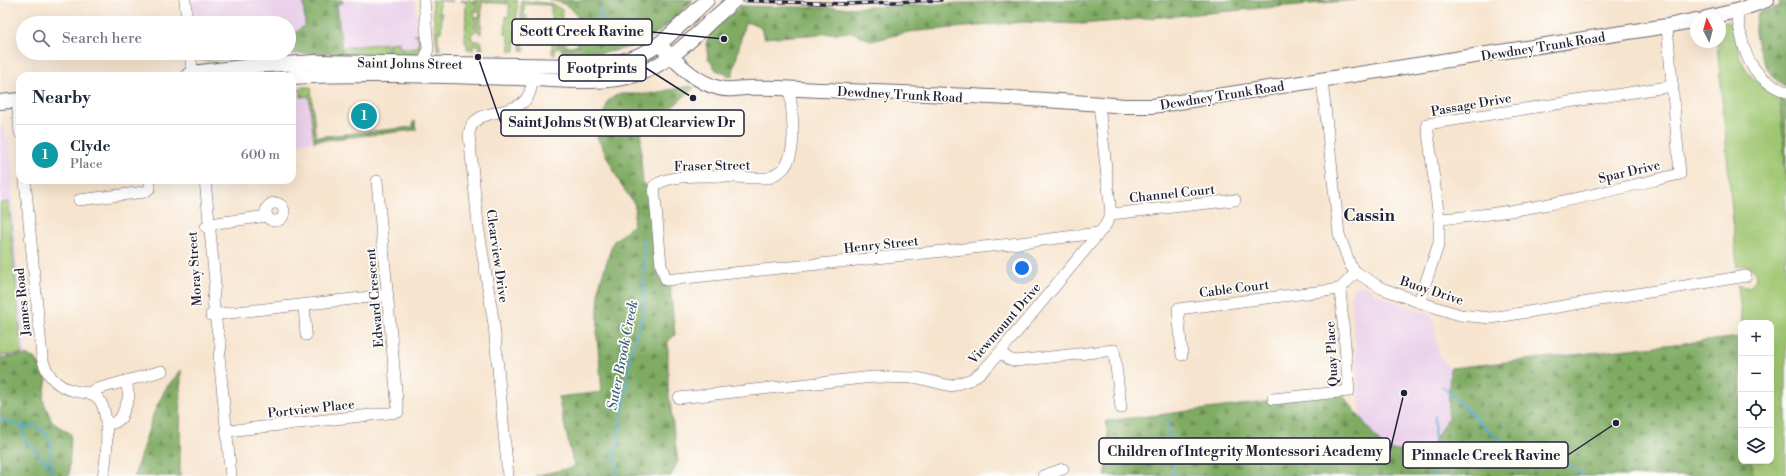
<!DOCTYPE html>
<meta charset="utf-8">
<style>
body{margin:0;font-family:"Libre Bodoni",serif;background:#f2f2f3;color:#1f2937}
.controls{position:absolute;right:12px;bottom:12px;display:grid;overflow:hidden;border-radius:8px;box-shadow:0 4px 16px #0002}
.controls button{width:36px;height:36px;display:grid;place-items:center;padding:0;border:0;border-bottom:1px solid #e0e1e3;background:#fff;color:#1f2937;font:20px sans-serif}
.compass{position:absolute;left:1690px;top:12px;width:36px;height:36px;border-radius:50%;background:#fff;box-shadow:0 4px 16px #0002;rotate:354deg}
.you{position:absolute;left:1022px;top:268px;width:14px;height:14px;margin:-10px;border:3px solid #fff;border-radius:50%;background:#1a73e8;box-shadow:0 0 0 6px #1a73e833}
.badge{display:grid;place-items:center;width:26px;height:26px;border-radius:50%;background:#ea580c;color:#fff;font-size:13px;font-weight:700}
.pin{position:absolute;translate:-50% -50%;border:2px solid #fff;box-shadow:0 1px 4px #0006}
.list{margin:0;padding:0;list-style:none}
h2{display:flex;justify-content:space-between;align-items:center;height:52px;margin:0;padding:0 16px;font-size:17px}
h2 small{font-size:13px;font-weight:400;color:#747a83}
.list li{display:grid;grid-template-columns:26px 1fr auto;gap:12px;align-items:center;box-sizing:border-box;height:60px;padding:0 16px;border-top:1px solid #e0e1e3}
.list b{display:block;font-size:15px;white-space:nowrap}
.list p{margin:0;font-size:13px;white-space:nowrap;color:#747a83}
.list em{font-size:13px;font-style:normal;color:#747a83}
.icon{flex:none;width:22px;height:22px;fill:none;stroke:currentColor;stroke-width:2;stroke-linecap:round;stroke-linejoin:round}
.map{position:relative;flex:none;width:1786px;height:476px;overflow:hidden}
.search{position:absolute;background:#fff;box-shadow:0 4px 16px #0002;left:16px;top:16px;width:280px;height:44px;display:flex;align-items:center;gap:10px;box-sizing:border-box;padding:0 14px;border-radius:22px;color:#747a83;font-size:15px}
.panel{position:absolute;background:#fff;box-shadow:0 4px 16px #0002;left:16px;top:72px;width:280px;height:112px;border-radius:12px}
.map>svg:first-child{display:block}
.built{fill:#ebd1eb}
.green{fill:#9fc671;stroke:#607456}
.forest{fill:url(#forest-firs);stroke:#50664f}
.garden{fill:url(#garden-dots);stroke:#607456}
.lines{fill:none;stroke-linecap:round;stroke-linejoin:round}
.stream{stroke:#52a6ce;stroke-width:2}
.minor-casing{stroke:#6d666e;stroke-width:12}
.major-casing{stroke:#6d666e;stroke-width:16}
.minor{stroke:#fff;stroke-width:11}
.major{stroke:#fff;stroke-width:14}
.rail-casing{stroke:#22223b;stroke-width:3.5}
.rail{stroke:#fdfcf7;stroke-width:2;stroke-dasharray:6;stroke-linecap:butt}
.major-bridge-casing{stroke:#6d666e;stroke-width:16;stroke-linecap:butt}
.major-bridge{stroke:#fff;stroke-width:14}
.labels{text-anchor:middle;stroke-width:3.5;stroke-linejoin:round;paint-order:stroke}
.street-label{font-size:13px;fill:#22223b;stroke:#fdfcf7}
.water-label{font-size:14px;font-style:italic;fill:#385d7d;stroke:#fdfcf7}
.district-label{font-size:17px;font-weight:bold;fill:#22223b;stroke:#fdfcf7}
.leader{fill:none;stroke:#22223b;stroke-width:1.5}
.callout-dot{fill:#22223b;stroke:#fdfcf7;stroke-width:1.5}
.callout{fill:#fdfcf7;stroke:#22223b;stroke-width:1.5}
.callout-label{font-size:14px;text-anchor:middle;font-weight:bold;fill:#22223b}
</style>
<div class="map">
<svg width="1786" height="476" viewBox="0 0 1786 476">
<defs>
<pattern id="forest-firs" width="22" height="20" patternUnits="userSpaceOnUse"><rect width="22" height="20" fill="#7fab63"/><path d="M5 1l3.5 6h-7zM16 11l3.5 6h-7z" fill="#688b53"/></pattern>
<pattern id="garden-dots" width="8" height="8" patternUnits="userSpaceOnUse"><rect width="8" height="8" fill="#9fc671"/><path d="M2 2h.1M6 6h.1" fill="none" stroke="#81a05e" stroke-width="1.8" stroke-linecap="round"/></pattern>
</defs>
<rect width="100%" height="100%" fill="#fdfcf7"/>
<filter id="ink" filterUnits="userSpaceOnUse"><feTurbulence type="fractalNoise" baseFrequency=".025" numOctaves="2"/><feDisplacementMap in="SourceGraphic" scale="8" xChannelSelector="R" yChannelSelector="G"/><feConvolveMatrix kernelMatrix="1 2 1 2 8 2 1 2 1" color-interpolation-filters="sRGB"/></filter>
<filter id="wash" filterUnits="userSpaceOnUse"><feTurbulence type="fractalNoise" baseFrequency=".012" numOctaves="4" result="noise"/><feDisplacementMap in="SourceGraphic" scale="16" xChannelSelector="R" yChannelSelector="G"/><feGaussianBlur stdDeviation="0.9" result="paint"/><feColorMatrix in="noise" values="0 0 0 0 0 0 0 0 0 0 0 0 0 0 0 0 0 1.4 0 .05"/><feComposite in="paint" operator="in"/></filter>
<g filter="url(#wash)">
<rect width="100%" height="100%" fill="#f7e4ce"/>
<g class="built">
<polygon points="191,0 303,0 305,24 296,33 289,37 289,23 193,23"/>
<polygon points="342,0 415,0 420,52 415,55 342,53 337,4 342,3"/>
<polygon points="292,87 311,87 316,141 292,144"/>
<polygon points="0,125 4,125 6,139 9,139 13,180 12,202 26,355 0,358"/>
<polygon points="1359,286 1366,286 1376,294 1433,316 1439,355 1450,368 1448,418 1425,455 1385,449 1361,419 1351,295 1354,288"/>
</g>
<g class="green">
<path d="M1727,22C1739,24 1736,49 1741,60C1748,76 1765,91 1780,98L1786,174V476H1753L1752,461H1771V323H1742L1738,285L1744,287H1750L1756,279C1755,268 1749,263 1737,267L1717,42H1720V25Z"/>
<polygon points="387,43 388,54 342,53 341,48"/>
<polygon points="197,53 208,54 288,53 289,54 208,61 200,60"/>
<polygon points="9,202 22,354 0,356 0,203"/>
</g>
<g class="forest">
<polygon points="303,0 342,0 343,3 337,4 342,53 289,54 289,37 296,33 305,24"/>
<path d="M550,0H693C682,11 670,24 657,33C628,53 596,55 562,55V48H568L578,45L575,22L579,19C572,7 563,2 550,0Z"/>
<polygon points="1032,0 1356,0 1083,24 1024,22 908,32 872,41 852,32 764,38 760,26 745,22 732,77 716,70 708,58 706,44 710,32 741,6 847,8"/>
<path d="M1779,0H1786V86C1768,80 1753,43 1755,25C1756,21 1757,17 1758,13L1780,6Z"/>
<polygon points="690,86 694,88 671,108 649,120 645,129 641,130 641,160 643,184 648,187 661,281 670,286 675,335 668,341 668,388 678,461 671,476 535,476 574,467 558,397 602,392 597,336 599,286 613,242 633,225 635,205 621,185 597,137 608,101 618,94 648,94"/>
<polygon points="1780,98 1786,101 1786,177"/>
<polygon points="415,121 416,130 316,141 316,137 413,127 413,122"/>
<polygon points="1741,337 1741,461 1752,461 1753,476 1105,476 1110,452 1106,421 1341,393 1385,449 1425,455 1448,418 1450,368"/>
<polygon points="26,355 36,359 47,379 43,400 52,422 71,434 69,476 0,476 0,358"/>
<polygon points="181,370 180,476 134,476 154,412 166,388"/>
</g>
<g class="garden">
<polygon points="432,0 453,1 440,1 439,13 442,13 441,32 438,32 438,44 440,45 440,50 437,50"/>
<polygon points="460,0 471,0 471,3 476,3 476,12 474,12 474,16 476,17 476,31 472,33 471,37 474,41 481,41 483,49 479,50 479,45 473,45 473,50 467,49 467,43 465,43 466,2 460,1"/>
<polygon points="473,0 517,0 517,19 513,22 512,26 516,32 515,51 510,51 508,35 505,34 506,16 509,16 509,4 482,2 481,34 478,32 478,17 480,17 480,13 478,12 478,2 473,2"/>
<polygon points="521,0 552,4 562,10 561,34 562,36 566,35 566,44 557,44 557,45 572,46 578,45 568,48 555,48 555,55 552,54 551,5 525,4 524,16 527,16 527,35 524,35 523,48 525,48 525,51 522,51 520,42 522,42 522,32 526,26 525,22 521,19"/>
<polygon points="416,33 420,35 421,52 415,55 390,54 389,43 399,42 400,48 419,47 418,35 414,35"/>
<polygon points="300,87 311,87 316,141 314,142 309,96 301,97"/>
</g>
<g class="lines">
<g class="stream">
<polyline points="600,7 607,43"/>
<polyline points="1442,386 1493,435 1518,449 1535,450 1552,455 1583,474"/>
<polyline points="0,419 26,427 34,426 40,428 49,438 51,443 51,465"/>
<polyline points="1167,420 1174,476"/>
<polyline points="22,427 25,440 45,461 55,476"/>
<polyline points="617,476 615,453 626,393 631,352 644,309 644,238"/>
<polyline points="1433,476 1435,416"/>
</g>
</g>
</g>
<g filter="url(#ink)">
<g class="lines">
<defs>
<g id="minor">
<polyline points="185,0 187,23"/>
<path d="M1736,11C1744,49 1745,75 1786,92"/>
<polyline points="190,53 193,76"/>
<polyline points="422,69 428,49 424,0"/>
<polyline points="1322,80 1339,234 1350,265 1356,272 1381,288 1419,302 1460,315 1491,318 1746,276"/>
<path d="M790,89C791,110 799,150 784,168C780,172 774,175 769,178C739,179 677,169 654,186L661,265L666,280L1011,244L1098,233"/>
<polyline points="17,101 20,133"/>
<path d="M25,180L42,357C47,378 59,389 80,392C86,393 93,393 97,397C111,410 107,459 103,476"/>
<polyline points="205,180 215,282 213,300 217,329 221,346 219,356 231,476"/>
<polyline points="79,200 145,192 150,188 150,180"/>
<circle cx="275" cy="212" r="9"/>
<polyline points="1111,214 1235,200"/>
<path d="M1439,219C1521,214 1600,193 1680,174L1667,26"/>
<polyline points="206,227 217,223 267,216"/>
<polyline points="1340,289 1356,272"/>
<polyline points="1419,302 1439,243 1439,219 1427,124 1673,86"/>
<polyline points="304,304 306,335"/>
<polyline points="211,315 388,295"/>
<polyline points="1000,352 1009,359 1015,361 1114,350 1121,408"/>
<polyline points="1182,355 1178,309 1340,289"/>
<polyline points="88,393 97,389 162,371"/>
<polyline points="679,398 873,377 918,378 951,386 972,379 985,369 1000,352 1105,226 1111,214 1099,104"/>
<polyline points="1273,399 1349,391 1340,289"/>
<polyline points="106,425 116,422 121,418 129,397 126,381"/>
<polyline points="227,431 398,412 377,181"/>
<path d="M508,476L494,325L478,225L469,134C474,99 532,126 532,79"/>
<polyline points="1043,476 1063,469"/>
</g>
<g id="major">
<polyline points="1706,18 1736,11 1767,0"/>
<path d="M659,44C677,62 694,82 719,88C729,91 736,88 746,88C771,87 797,89 822,90C922,94 1024,97 1124,106H1153L1667,26L1696,20"/>
<path d="M188,76L192,73L252,66L316,62L577,66C607,65 641,61 664,40C679,27 693,13 707,0"/>
<path d="M292,77C367,73 442,76 517,78C554,79 599,86 635,75C665,66 689,42 711,21"/>
<polyline points="0,102 20,100"/>
</g>
</defs>
<use href="#minor" class="minor-casing"/>
<use href="#major" class="major-casing"/>
<use href="#minor" class="minor"/>
<use href="#major" class="major"/>
<defs>
<polyline id="rail" points="729,0 846,4 941,0"/>
</defs>
<use href="#rail" class="rail-casing"/>
<use href="#rail" class="rail"/>
<defs>
<polyline id="major-bridge" points="711,21 735,0"/>
</defs>
<use href="#major-bridge" class="major-bridge-casing"/>
<use href="#major-bridge" class="major-bridge"/>
</g>
</g>
<g class="labels">
<g class="street-label">
<text transform="translate(1543 46) rotate(-9)" y="5">Dewdney Trunk Road</text>
<text transform="translate(410 63) rotate(1)" y="5">Saint Johns Street</text>
<text transform="translate(900 94) rotate(3)" y="5">Dewdney Trunk Road</text>
<text transform="translate(1222 95) rotate(-9)" y="5">Dewdney Trunk Road</text>
<text transform="translate(1471 104) rotate(-10)" y="5">Passage Drive</text>
<text transform="translate(712 165) rotate(-1)" y="5">Fraser Street</text>
<text transform="translate(1629 171) rotate(-13)" y="5">Spar Drive</text>
<text transform="translate(1172 193) rotate(-6)" y="5">Channel Court</text>
<text transform="translate(881 244) rotate(-6)" y="5">Henry Street</text>
<text transform="translate(498 256) rotate(82)" y="5">Clearview Drive</text>
<text transform="translate(194 269) rotate(-94)" y="5">Moray Street</text>
<text transform="translate(1234 288) rotate(-7)" y="5">Cable Court</text>
<text transform="translate(1432 290) rotate(18)" y="5">Buoy Drive</text>
<text transform="translate(374 298) rotate(-95)" y="5">Edward Crescent</text>
<text transform="translate(22 302) rotate(-96)" y="5">James Road</text>
<text transform="translate(1004 323) rotate(-49)" y="5">Viewmount Drive</text>
<text transform="translate(1331 354) rotate(-93)" y="5">Quay Place</text>
<text transform="translate(311 408) rotate(-6)" y="5">Portview Place</text>
</g>
<g class="water-label">
<text transform="translate(622 355) rotate(-79)" y="5">Suter Brook Creek</text>
</g>
<g class="district-label">
<text x="1369" y="221">Cassin</text>
</g>
</g>
<path class="leader" d="M724 39L652 32M693 98L646 68M478 57L501 123M1404 393L1390 451M1616 423L1568 455"/>
<g class="callout-dot">
<circle cx="724" cy="39" r="4"/>
<circle cx="693" cy="98" r="4"/>
<circle cx="478" cy="57" r="4"/>
<circle cx="1404" cy="393" r="4"/>
<circle cx="1616" cy="423" r="4"/>
</g>
<g class="callout">
<rect x="512" y="19" width="140" height="26" rx="4"/>
<rect x="559" y="55" width="87" height="26" rx="4"/>
<rect x="501" y="110" width="243" height="26" rx="4"/>
<rect x="1099" y="438" width="291" height="26" rx="4"/>
<rect x="1403" y="442" width="165" height="26" rx="4"/>
</g>
<g class="callout-label">
<text x="582" y="36">Scott Creek Ravine</text>
<text x="602" y="73">Footprints</text>
<text x="622" y="127">Saint Johns St (WB) at Clearview Dr</text>
<text x="1245" y="456">Children of Integrity Montessori Academy</text>
<text x="1486" y="460">Pinnacle Creek Ravine</text>
</g>
</svg>
<div class="controls">
<button>+</button>
<button>−</button>
<button><svg class="icon" aria-label="locate" viewBox="0 0 24 24"><circle cx="12" cy="12" r="6"/><path d="M12 2v4M12 18v4M2 12h4M18 12h4"/></svg></button>
<button><svg class="icon" aria-label="layers" viewBox="0 0 24 24"><path d="M12 4l9 5-9 5-9-5zM3 14l9 5 9-5"/></svg></button>
</div>
<svg class="compass" viewBox="-18 -18 36 36"><path d="M0-13l5 13h-10z" fill="#e53935"/><path d="M0 13l5-13h-10z" fill="#747a83"/></svg>
<div class="you"></div>
<div class="pin badge" style="left:364px;top:116px;background:#0f9aa8">1</div>
<div class="search"><svg class="icon" aria-label="search" viewBox="0 0 24 24"><circle cx="10" cy="10" r="6"/><path d="M15 15l6 6"/></svg>Search here</div>
<section class="panel">
<h2>Nearby<small></small></h2>
<ul class="list">
<li><span class="badge" style="background:#0f9aa8">1</span><div><b>Clyde</b><p>Place</p></div><em>600 m</em></li>
</ul>
</section>
</div>
